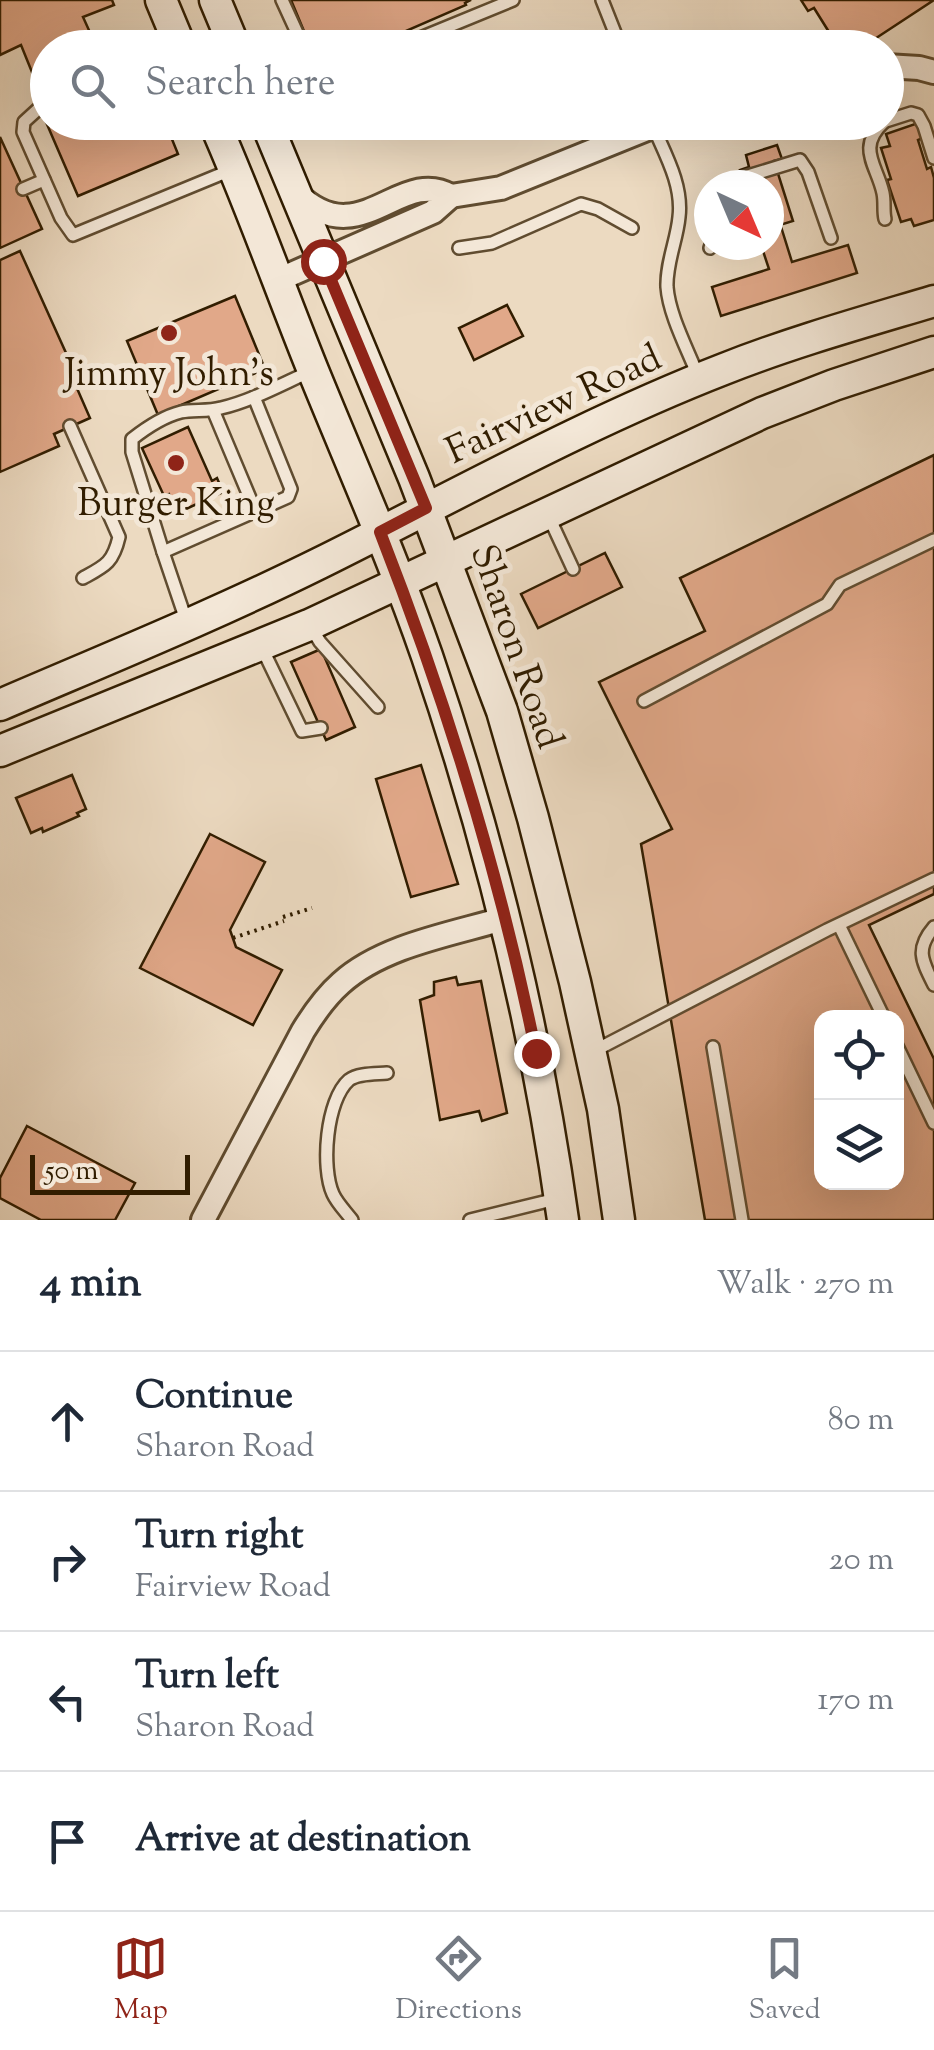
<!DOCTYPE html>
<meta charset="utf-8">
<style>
body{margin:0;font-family:"Sorts Mill Goudy",serif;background:#f2f2f3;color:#1f2937}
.controls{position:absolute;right:30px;bottom:30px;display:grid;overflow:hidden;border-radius:20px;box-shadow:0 10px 40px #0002}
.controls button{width:90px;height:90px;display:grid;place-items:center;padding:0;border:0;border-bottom:2px solid #e0e1e3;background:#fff;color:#1f2937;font:50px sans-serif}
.compass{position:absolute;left:694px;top:170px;width:90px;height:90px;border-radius:50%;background:#fff;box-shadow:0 10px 40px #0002;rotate:136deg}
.scale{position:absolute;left:30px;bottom:25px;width:160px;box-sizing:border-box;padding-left:10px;border:5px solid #311d00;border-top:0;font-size:28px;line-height:35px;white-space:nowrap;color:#311d00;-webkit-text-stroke:8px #f3e7d7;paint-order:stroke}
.stop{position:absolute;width:30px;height:30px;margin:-22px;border:8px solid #8f2418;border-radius:50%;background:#fff}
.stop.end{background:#8f2418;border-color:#fff;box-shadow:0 2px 10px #0008}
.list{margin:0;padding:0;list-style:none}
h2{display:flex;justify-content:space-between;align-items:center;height:130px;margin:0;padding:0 40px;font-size:42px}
h2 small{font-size:32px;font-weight:400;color:#747a83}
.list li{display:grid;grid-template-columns:65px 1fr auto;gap:30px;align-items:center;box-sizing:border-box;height:140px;padding:0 40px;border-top:2px solid #e0e1e3}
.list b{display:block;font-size:38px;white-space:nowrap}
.list p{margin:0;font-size:32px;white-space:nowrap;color:#747a83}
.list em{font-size:32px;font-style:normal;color:#747a83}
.icon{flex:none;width:55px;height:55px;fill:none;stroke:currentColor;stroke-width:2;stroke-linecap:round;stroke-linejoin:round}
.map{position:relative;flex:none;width:934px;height:1220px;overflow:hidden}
.search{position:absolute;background:#fff;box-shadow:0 10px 40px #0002;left:30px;right:30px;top:30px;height:110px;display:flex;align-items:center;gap:25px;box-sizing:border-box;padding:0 35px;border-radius:55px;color:#747a83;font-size:38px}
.sheet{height:690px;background:#fff}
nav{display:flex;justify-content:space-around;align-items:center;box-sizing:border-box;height:140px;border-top:2px solid #e0e1e3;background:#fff;font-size:28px;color:#747a83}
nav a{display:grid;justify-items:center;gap:5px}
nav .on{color:#8f2418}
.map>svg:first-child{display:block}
.building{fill:#e1a889;stroke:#311d00;stroke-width:2.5;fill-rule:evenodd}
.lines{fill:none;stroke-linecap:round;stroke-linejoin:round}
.service-casing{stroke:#604c30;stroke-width:16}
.minor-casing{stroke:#604c30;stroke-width:28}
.secondary-casing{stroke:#311d00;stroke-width:35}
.path{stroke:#311d00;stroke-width:4;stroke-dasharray:2.5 5;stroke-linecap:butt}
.service{stroke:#f3e7d7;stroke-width:11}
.minor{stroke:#f3e7d7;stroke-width:22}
.secondary{stroke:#f3e7d7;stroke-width:30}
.route{stroke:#8f2418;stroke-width:12}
.poi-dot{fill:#8f2418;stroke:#f3e7d7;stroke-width:4}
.labels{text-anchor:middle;stroke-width:10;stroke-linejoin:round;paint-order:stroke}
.poi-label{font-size:38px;fill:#311d00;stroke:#f3e7d7}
.street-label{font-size:38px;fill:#311d00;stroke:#f3e7d7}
</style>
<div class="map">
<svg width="934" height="1220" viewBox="0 0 934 1220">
<rect width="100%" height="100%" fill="#ecdac1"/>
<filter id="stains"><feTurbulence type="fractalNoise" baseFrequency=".002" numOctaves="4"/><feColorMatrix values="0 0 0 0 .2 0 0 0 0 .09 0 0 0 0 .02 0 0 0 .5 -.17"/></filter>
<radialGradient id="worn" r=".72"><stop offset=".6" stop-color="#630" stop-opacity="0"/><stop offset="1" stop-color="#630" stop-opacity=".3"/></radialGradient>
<g class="building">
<polygon points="0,0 112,0 114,5 83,17 97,48 48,48 48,82 38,87 21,45 0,55"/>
<polygon points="291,0 471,0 465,3 466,5 367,48 311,48"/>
<polygon points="801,0 934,0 861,48 850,46 839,48 814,8 808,11"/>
<polygon points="46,122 165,122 178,154 78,196"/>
<polygon points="918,123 923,138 918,140 927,169 931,167 934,178 934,220 914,226 911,219 901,222 887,180 891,179 881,148 890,146 886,134"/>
<polygon points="0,137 42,229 0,248"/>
<polygon points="777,145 782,159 774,161 793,221 780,225 778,217 769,220 769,185 745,185 740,170 749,167 746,155"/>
<polygon points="778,217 792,262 848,245 857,273 721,316 712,287 769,269 761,245 769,245 769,220"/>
<polygon points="20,251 80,384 76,386 90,418 54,434 59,446 0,472 0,260"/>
<polygon points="235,296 265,369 158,415 127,341"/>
<polygon points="507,305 523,336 474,360 459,328"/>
<polygon points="188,427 212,481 217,478 223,492 186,509 182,499 173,503 169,494 164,496 142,448"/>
<path d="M934,455V894L869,925L934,1059V1220H705L641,844L672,829L599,682L705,631L680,578ZM822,1018H896V1182H822Z"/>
<polygon points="605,553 622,587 538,628 521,594"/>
<polygon points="321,649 355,727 326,740 291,662"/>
<polygon points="421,765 458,884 411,897 376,779"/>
<polygon points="72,775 86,809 77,813 79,816 43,832 42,828 31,833 16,798"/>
<polygon points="210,834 265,862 230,930 236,947 282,970 253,1025 140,968"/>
<polygon points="456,977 458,985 481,981 507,1113 482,1121 479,1111 440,1120 420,1000 434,995 434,982"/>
<polygon points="27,1126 135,1183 115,1220 41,1220 0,1198 0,1178"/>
</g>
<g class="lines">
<defs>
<g id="service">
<polyline points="282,0 304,48"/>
<polyline points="602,0 621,48"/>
<polyline points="396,48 513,0"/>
<polyline points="48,100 24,122 23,132 61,218 73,235 231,170"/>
<polyline points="886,121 911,113 918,115 924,126 934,158"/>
<path d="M884,122C856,148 877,165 883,193C885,203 883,210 885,219"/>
<path d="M653,126C665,154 683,185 679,217C677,240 666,263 667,287C669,315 688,350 698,376"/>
<polyline points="728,185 738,179 800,160 808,172 831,238"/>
<polyline points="23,189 44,180"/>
<polyline points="459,248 492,243 581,204 598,209 632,228"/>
<polyline points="710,248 711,245"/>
<polyline points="213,410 255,510"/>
<path d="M70,426L119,537C113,563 105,566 83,578"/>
<polyline points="548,515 573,569"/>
<path d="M163,552L132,452V439C146,428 165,416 181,412C192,409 208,412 221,408C251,401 280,385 309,372"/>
<polyline points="187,623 163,552 288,497 291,489 254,397"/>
<polyline points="310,626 320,642 378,707"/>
<polyline points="262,648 302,731 321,728"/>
<polyline points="644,701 827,604 840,585 934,540"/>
<polyline points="839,925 884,1018"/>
<path d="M934,927C915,949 922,961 934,985"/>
<polyline points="896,1044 934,1123"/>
<polyline points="713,1047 742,1220"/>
<polyline points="594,1051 827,930 934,879"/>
<path d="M352,1220C346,1212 337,1203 333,1194C321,1168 326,1100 349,1080C358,1073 376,1074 387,1073"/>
<polyline points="470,1220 556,1199"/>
</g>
<g id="minor">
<polyline points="886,66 919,68 934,72"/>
<polyline points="451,196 501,188 664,122"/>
<path d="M278,280L433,212L451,196C400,166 360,255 297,194"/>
<path d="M203,1220L303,1031C314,1013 325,997 341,983C383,945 453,934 506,918"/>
</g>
<g id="secondary">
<polyline points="161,0 181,48"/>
<polyline points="215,0 235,48"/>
<path d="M214,122C250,203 279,286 312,368C351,464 393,558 427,656C490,841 536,1026 563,1220"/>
<polyline points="266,122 414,478 502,711 533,818 575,982 603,1109 619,1220"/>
<path d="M0,705C107,659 215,615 320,563C453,497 585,423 724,369C792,342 864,322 934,301"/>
<polyline points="0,751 309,625 762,413 834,385 934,352"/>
</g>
</defs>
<use href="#service" class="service-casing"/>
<use href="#minor" class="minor-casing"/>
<use href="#secondary" class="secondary-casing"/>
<g class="path">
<polyline points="283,917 312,908"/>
<polyline points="233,938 284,921"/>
</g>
<use href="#service" class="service"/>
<use href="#minor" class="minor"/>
<use href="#secondary" class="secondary"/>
</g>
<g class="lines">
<path class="route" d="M323,261L426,508L380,532C446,701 500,875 536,1053"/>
</g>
<g class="poi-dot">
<circle cx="169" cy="333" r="10"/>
<circle cx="176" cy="463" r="10"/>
</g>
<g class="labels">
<g class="poi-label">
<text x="169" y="385">Jimmy John's</text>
<text x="176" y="515">Burger King</text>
</g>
<g class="street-label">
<text transform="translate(553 403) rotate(-25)" y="13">Fairview Road</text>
<text transform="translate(518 646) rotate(71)" y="13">Sharon Road</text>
</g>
</g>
<rect width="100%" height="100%" filter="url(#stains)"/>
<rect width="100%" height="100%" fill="url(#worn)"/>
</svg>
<div class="controls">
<button><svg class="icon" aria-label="locate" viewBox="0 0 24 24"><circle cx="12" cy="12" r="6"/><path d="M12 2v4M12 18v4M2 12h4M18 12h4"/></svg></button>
<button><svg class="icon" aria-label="layers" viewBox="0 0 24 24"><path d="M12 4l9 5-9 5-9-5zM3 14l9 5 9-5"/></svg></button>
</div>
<svg class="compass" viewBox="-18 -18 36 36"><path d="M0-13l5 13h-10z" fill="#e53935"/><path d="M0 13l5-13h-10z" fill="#747a83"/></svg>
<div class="scale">50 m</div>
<div class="stop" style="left:323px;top:261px"></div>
<div class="stop end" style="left:536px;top:1053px"></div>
<div class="search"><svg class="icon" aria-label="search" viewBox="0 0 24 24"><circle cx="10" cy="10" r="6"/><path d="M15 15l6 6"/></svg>Search here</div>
</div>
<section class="sheet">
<h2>4 min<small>Walk · 270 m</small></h2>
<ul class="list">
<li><svg class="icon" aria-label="ahead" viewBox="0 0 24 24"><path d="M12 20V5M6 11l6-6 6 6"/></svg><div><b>Continue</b><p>Sharon Road</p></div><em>80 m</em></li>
<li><svg class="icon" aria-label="right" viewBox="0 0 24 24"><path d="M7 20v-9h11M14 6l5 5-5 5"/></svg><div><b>Turn right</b><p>Fairview Road</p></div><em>20 m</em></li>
<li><svg class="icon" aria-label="left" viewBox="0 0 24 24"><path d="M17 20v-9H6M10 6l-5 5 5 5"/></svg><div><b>Turn left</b><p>Sharon Road</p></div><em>170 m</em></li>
<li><svg class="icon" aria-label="arrive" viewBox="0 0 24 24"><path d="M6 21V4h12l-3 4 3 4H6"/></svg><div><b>Arrive at destination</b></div></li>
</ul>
</section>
<nav>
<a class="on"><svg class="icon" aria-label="map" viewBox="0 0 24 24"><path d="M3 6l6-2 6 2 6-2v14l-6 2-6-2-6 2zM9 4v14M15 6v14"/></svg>Map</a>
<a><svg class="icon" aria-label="directions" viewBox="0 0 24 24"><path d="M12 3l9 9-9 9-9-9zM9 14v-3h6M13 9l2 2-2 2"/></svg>Directions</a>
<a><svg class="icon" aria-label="saved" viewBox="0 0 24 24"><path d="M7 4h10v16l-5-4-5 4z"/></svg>Saved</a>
</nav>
